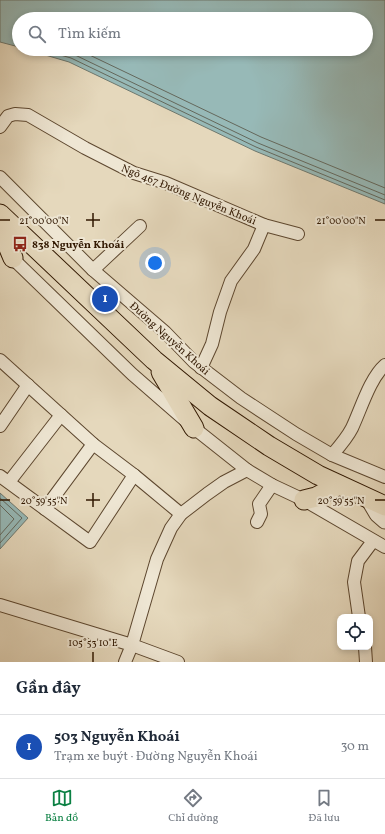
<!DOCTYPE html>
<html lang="vi">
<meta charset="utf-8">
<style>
body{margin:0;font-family:Vollkorn,serif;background:#f2f2f3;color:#1f2937}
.controls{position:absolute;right:12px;bottom:12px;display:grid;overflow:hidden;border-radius:8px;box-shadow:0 2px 6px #0003}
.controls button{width:36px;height:36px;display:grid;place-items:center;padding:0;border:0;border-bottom:1px solid #e0e1e3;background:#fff;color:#1f2937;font:20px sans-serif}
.you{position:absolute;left:155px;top:263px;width:14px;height:14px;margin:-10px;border:3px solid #fff;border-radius:50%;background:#1a73e8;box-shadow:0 0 0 6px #1a73e833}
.badge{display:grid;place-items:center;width:26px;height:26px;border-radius:50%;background:#0b8043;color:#fff;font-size:13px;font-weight:700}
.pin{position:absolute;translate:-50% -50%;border:2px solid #fff;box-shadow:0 1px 4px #0006}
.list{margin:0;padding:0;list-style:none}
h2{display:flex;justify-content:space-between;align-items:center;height:52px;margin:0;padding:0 16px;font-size:17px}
h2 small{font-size:13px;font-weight:400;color:#747a83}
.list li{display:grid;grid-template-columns:26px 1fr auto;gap:12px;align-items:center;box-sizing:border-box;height:64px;padding:0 16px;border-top:1px solid #e0e1e3}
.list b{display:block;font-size:15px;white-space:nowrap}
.list p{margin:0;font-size:13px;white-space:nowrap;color:#747a83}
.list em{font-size:13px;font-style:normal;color:#747a83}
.icon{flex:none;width:22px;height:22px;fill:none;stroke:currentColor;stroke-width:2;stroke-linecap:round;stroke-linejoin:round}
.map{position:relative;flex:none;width:385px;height:662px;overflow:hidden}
.search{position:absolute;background:#fff;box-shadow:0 2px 6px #0003;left:12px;right:12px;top:12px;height:44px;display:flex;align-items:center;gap:10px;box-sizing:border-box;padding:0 14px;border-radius:22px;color:#747a83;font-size:15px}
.sheet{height:116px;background:#fff}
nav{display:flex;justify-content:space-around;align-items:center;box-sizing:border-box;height:56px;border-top:1px solid #e0e1e3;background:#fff;font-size:11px;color:#747a83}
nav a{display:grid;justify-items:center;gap:2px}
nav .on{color:#0b8043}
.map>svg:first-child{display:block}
.water{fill:#97b9b7;stroke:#6e786e}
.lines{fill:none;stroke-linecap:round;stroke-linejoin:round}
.shore{stroke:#64685c;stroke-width:1}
.minor-casing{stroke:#5d472f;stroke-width:14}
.tertiary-casing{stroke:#5d472f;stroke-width:17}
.primary-casing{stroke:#301700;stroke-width:21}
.minor{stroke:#eee6d3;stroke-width:12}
.tertiary{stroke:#eee6d3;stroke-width:15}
.primary{stroke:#e5d8bc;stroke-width:19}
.ticks{fill:none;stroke:#301700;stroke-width:1.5}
.labels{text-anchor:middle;stroke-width:4;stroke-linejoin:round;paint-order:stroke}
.street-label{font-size:11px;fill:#301700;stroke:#eee6d3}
.poi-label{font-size:11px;font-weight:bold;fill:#301700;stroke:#eee6d3;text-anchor:start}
.ticks-label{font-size:10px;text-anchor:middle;fill:#301700;stroke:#eee6d3;stroke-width:4;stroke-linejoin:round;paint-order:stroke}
</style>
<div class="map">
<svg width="385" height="662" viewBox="0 0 385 662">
<rect width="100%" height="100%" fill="#e5d8bc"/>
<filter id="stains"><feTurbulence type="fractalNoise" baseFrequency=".005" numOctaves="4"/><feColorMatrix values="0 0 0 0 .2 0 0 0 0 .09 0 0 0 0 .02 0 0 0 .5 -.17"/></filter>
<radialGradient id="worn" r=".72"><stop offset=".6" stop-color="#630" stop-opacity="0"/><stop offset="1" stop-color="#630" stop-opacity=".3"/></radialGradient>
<g class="water">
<polygon points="0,0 385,0 385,204 255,151 69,62 25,49 366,49 366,19 19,19 19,47 0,42"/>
<polygon points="0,493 28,518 0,549"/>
</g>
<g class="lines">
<g class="shore">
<polyline points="39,49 71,58 256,147 385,200"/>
<polyline points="57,49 73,54 258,143 385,195"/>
<polyline points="77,49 261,137 385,188"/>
<polyline points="0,498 22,518 0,543"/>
<polyline points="0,505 14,519 0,535"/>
</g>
<defs>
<g id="minor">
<polyline points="0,127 8,116 15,114 28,115 85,148 134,173 166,183 264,225 298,234"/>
<polyline points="0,177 93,270 165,332 194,362 241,398 296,434 332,455 385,477"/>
<polyline points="8,254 132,374 194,428 247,470 272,485 304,500 385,547"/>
<polyline points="93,270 140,226"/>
<polyline points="0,360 93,444 134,475 181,514"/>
<polyline points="201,368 212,344 220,312 231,281 254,249 264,225"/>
<polyline points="0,426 28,385"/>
<path d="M332,455C339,447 347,438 352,428C361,409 370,378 385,365"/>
<polyline points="0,476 90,542 134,475"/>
<polyline points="9,482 61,415"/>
<polyline points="45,509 93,444"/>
<polyline points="257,522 261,514 259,504 272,485"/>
<polyline points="0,605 132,645 178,662"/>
<polyline points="359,617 354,582 358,561 373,541"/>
<polyline points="365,647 366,662"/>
<polyline points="125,662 132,645 157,559 171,528 181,514 207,494 224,482 247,470"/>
</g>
<polyline id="tertiary" points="367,497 377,514 385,521"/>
<g id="primary">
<polyline points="0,214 154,360 210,406 269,446 318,475 385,506"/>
<polyline points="0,227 13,258"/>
<polyline points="161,372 194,428"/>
<polyline points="304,500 316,497 339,485"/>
</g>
</defs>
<use href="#minor" class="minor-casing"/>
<use href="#tertiary" class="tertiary-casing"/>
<use href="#primary" class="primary-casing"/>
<use href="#minor" class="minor"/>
<use href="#tertiary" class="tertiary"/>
<use href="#primary" class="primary"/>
</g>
<path class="ticks" d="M93,213V227M0,220H10M86,220H100M375,220H385M93,493V507M0,500H10M86,500H100M375,500H385M93,652V662"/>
<defs>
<symbol id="bus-bare" viewBox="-9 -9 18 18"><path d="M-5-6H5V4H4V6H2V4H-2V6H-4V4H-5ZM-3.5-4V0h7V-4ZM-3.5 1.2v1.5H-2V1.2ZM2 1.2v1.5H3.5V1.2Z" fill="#8f2418" stroke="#eee6d3" stroke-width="2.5" paint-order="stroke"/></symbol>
</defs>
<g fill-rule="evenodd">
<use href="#bus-bare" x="9" y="233" width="22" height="22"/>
</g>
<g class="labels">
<g class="street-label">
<text transform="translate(189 194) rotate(22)" y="4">Ngõ 467 Đường Nguyễn Khoái</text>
<text transform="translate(170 338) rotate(42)" y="4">Đường Nguyễn Khoái</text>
</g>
<g class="poi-label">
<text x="32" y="248">838 Nguyễn Khoái</text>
</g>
</g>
<g class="ticks-label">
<text x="44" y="224">21°00'00"N</text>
<text x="341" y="224">21°00'00"N</text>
<text x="44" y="504">20°59'55"N</text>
<text x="341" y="504">20°59'55"N</text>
<text x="93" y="646">105°53'10"E</text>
</g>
<rect width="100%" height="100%" filter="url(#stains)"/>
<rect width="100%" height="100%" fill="url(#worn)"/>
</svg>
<div class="controls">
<button><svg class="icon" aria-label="locate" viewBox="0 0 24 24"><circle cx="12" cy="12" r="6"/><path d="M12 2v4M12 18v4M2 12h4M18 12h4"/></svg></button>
</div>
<div class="you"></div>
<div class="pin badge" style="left:105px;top:299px;background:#1a4fb4">1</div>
<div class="search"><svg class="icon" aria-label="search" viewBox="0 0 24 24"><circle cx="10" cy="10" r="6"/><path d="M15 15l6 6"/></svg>Tìm kiếm</div>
</div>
<section class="sheet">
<h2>Gần đây<small></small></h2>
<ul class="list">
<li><span class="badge" style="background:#1a4fb4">1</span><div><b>503 Nguyễn Khoái</b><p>Trạm xe buýt · Đường Nguyễn Khoái</p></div><em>30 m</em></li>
</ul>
</section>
<nav>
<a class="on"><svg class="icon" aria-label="map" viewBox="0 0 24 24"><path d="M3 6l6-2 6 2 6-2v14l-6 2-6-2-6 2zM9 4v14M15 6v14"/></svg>Bản đồ</a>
<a><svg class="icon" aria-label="directions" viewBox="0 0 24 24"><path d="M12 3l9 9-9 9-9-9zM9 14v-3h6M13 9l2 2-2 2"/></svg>Chỉ đường</a>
<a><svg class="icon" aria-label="saved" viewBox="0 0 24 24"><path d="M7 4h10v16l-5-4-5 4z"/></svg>Đã lưu</a>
</nav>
